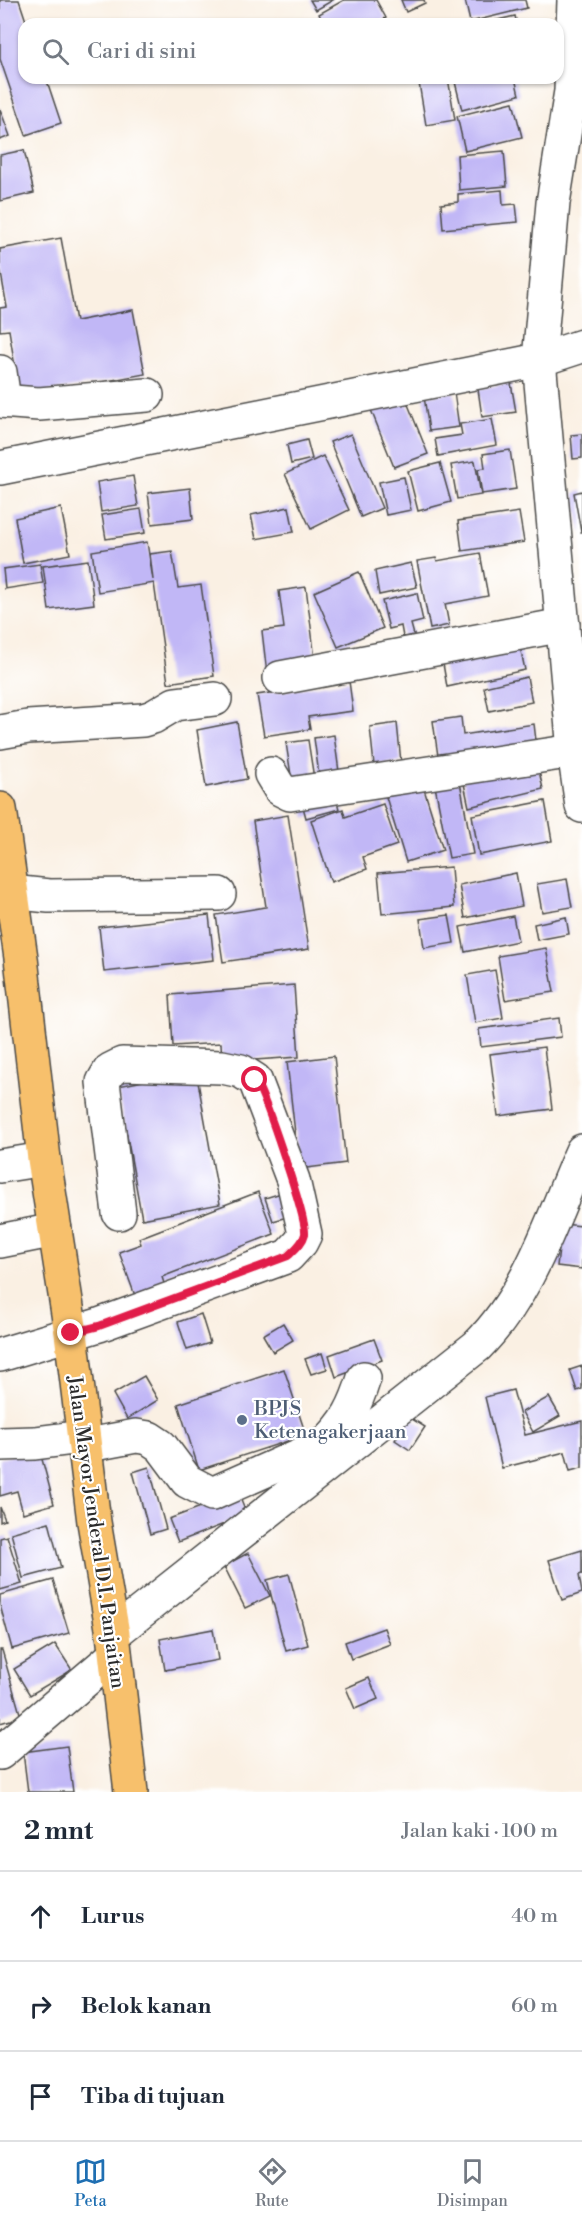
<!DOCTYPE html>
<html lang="id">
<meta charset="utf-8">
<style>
body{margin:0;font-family:"Libre Bodoni",serif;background:#f6f6f7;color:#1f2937}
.stop{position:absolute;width:18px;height:18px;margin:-14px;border:4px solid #e11d48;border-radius:50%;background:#fff}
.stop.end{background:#e11d48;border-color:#fff;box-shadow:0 2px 6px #0008}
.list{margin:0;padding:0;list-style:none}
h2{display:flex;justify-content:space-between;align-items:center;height:78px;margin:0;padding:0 24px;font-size:26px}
h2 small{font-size:20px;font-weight:400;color:#747a83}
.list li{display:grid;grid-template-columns:39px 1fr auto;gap:18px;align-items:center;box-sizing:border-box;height:90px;padding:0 24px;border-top:2px solid #e0e1e3}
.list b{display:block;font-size:22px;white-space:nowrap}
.list em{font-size:20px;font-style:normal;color:#747a83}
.icon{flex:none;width:33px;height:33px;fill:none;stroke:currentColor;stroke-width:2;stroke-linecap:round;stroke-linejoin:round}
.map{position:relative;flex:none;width:582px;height:1792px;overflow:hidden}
.search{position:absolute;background:#fff;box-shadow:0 2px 4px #0004;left:18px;right:18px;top:18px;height:66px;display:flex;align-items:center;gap:15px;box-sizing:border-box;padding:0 21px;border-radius:18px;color:#747a83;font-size:22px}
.sheet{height:348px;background:#fff}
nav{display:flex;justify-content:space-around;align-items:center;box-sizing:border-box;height:84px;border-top:2px solid #e0e1e3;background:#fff;font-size:16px;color:#747a83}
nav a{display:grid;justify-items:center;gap:3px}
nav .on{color:#1f6fb2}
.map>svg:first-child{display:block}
.building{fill:#c1b7f6}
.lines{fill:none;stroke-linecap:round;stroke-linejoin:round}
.minor-casing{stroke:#4a4947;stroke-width:36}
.highway-casing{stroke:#4a4947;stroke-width:36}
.minor{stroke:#fff;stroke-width:33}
.highway{stroke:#f7c06c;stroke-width:33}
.route{stroke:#e11d48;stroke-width:8}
.service-dot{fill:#5c6f8a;stroke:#fff;stroke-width:2}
.labels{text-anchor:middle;stroke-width:4.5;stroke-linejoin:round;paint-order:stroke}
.service-label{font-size:20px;fill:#4e5e75;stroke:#fff;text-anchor:start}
.street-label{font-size:20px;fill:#2b2b2b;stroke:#fff}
</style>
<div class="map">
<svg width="582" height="1792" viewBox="0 0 582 1792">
<rect width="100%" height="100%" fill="#fff"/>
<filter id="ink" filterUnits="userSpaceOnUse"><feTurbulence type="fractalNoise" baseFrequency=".0167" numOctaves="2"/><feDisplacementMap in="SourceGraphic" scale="12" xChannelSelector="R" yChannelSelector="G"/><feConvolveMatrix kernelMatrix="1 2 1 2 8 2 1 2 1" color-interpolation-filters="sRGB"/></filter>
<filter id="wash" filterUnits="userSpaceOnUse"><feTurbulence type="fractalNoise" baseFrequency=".008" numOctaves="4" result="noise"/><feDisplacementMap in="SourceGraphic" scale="24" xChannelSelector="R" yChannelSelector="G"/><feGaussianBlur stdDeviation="1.35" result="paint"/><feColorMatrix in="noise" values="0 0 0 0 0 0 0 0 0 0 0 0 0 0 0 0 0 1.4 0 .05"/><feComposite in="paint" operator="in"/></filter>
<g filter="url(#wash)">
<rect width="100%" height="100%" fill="#faf0e3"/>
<g id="blocks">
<g class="building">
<polygon points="0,0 19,0 27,24 24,24 24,78 46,78 61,123 26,135 0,59"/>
<polygon points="310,0 333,0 316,10"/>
<polygon points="344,0 376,0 386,18 376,24 324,24 319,14"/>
<polygon points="401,0 424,0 425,3 406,12"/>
<polygon points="465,0 525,0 527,8 470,22"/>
<polygon points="515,16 517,24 486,24 485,23"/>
<polygon points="448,78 455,120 426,125 419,83"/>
<polygon points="454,78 515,78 519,95 462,110"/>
<polygon points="513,102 522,137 465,151 457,116"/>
<polygon points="0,109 10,136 0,140"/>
<polygon points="24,150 34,193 0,201 0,155"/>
<polygon points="504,151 507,186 459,190 457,155"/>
<polygon points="502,190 503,205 516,204 518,222 443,229 441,204 458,202 458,194"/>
<polygon points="61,238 76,321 133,310 145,374 20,397 9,330 0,331 0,308 7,307 0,268 0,249"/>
<polygon points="511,383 516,412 482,417 478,389"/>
<polygon points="454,392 459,427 429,431 424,396"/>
<polygon points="405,397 428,454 394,467 371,410"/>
<polygon points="492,419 497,445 438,456 435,439 462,435 460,424"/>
<polygon points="351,434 382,508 361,517 330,442"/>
<polygon points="582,434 582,458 573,459 571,435"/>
<polygon points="307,440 312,459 291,464 287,445"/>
<polygon points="510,450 516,489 482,494 478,469 485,468 483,454"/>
<polygon points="323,456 349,510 311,529 285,474"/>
<polygon points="475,461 481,495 457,499 451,465"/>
<polygon points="440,463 451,502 418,511 408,471"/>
<polygon points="133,476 138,506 101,512 97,482"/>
<polygon points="404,477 411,510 386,515 379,482"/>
<polygon points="190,488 193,519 152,524 148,493"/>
<polygon points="582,491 582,532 581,532 574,493"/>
<polygon points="289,507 294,532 256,539 251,515"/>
<polygon points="61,508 70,554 23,563 15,518"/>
<polygon points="141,509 145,533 106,539 102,515"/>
<polygon points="519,512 524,542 462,551 458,521"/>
<polygon points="147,542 153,580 150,554 172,551 178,588 201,585 214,676 168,683 154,583 98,592 92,551"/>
<polygon points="480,553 488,596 445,604 449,625 430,629 417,561 436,558 437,561"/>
<polygon points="88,560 94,604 49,610 43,566"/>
<polygon points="411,563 417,587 379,595 375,571"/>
<polygon points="40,564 43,583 5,589 3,569"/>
<polygon points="359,572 383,628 338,647 314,592"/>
<polygon points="306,587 316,667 267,674 262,631 284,628 279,591"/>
<polygon points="417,593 423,621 411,624 414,635 403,637 401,626 389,629 382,601"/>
<polygon points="519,642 525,670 447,687 442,658"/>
<polygon points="527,677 532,702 489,711 484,687"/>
<polygon points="349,681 353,711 308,717 310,729 264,736 257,695"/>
<polygon points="461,717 463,735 534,724 537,749 439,763 433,721"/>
<polygon points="237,722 247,779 206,787 197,730"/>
<polygon points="397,723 401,762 374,765 370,727"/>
<polygon points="334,735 340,779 320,782 314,738"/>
<polygon points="308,740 315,785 293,788 286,743"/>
<polygon points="537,762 543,789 469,807 463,779"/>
<polygon points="460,782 473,854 449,858 435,786"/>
<polygon points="423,786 443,850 406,862 386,797"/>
<polygon points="335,794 339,809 306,818 302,803"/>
<polygon points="545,801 552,841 479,855 472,815"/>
<polygon points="383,804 397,845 363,857 367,869 331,882 311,820 343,809 345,817"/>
<polygon points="288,815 309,949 223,962 216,915 266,907 253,821"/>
<polygon points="451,867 454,907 382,914 378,873"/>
<polygon points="516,873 522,906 465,918 459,885"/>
<polygon points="567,879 572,907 542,912 537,884"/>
<polygon points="209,915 214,960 104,972 99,927"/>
<polygon points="449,915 454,943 424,948 420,919"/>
<polygon points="513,916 518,941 465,952 460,927"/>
<polygon points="566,917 569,934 537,940 534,924"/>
<polygon points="546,948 554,992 505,1000 498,956"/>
<polygon points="495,970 503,1018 475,1023 467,975"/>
<polygon points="294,985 299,1057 222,1062 221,1043 173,1046 170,995"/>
<polygon points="559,1018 561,1037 481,1047 479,1029"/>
<polygon points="544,1047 552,1109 498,1116 490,1054"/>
<polygon points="334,1056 346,1163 299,1169 287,1062"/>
<polygon points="196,1071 220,1204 142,1219 118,1086"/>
<polygon points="288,1191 294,1215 273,1221 265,1198"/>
<polygon points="258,1192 274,1234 162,1277 166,1290 137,1301 119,1252 141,1244 139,1238"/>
<polygon points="562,1224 582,1226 582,1269 557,1266"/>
<polygon points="201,1314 210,1343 187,1350 178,1322"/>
<polygon points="283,1323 293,1340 273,1352 263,1335"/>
<polygon points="374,1339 382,1360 336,1377 329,1355"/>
<polygon points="322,1353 327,1369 311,1374 305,1359"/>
<polygon points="582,1366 582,1389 577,1391 570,1370"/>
<polygon points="284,1369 306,1435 199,1470 178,1404"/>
<polygon points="144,1376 158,1400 127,1419 113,1394"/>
<polygon points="513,1390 525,1435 582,1421 582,1468 570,1471 565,1452 502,1468 485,1397"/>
<polygon points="549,1397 560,1416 533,1432 522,1412"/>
<polygon points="409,1417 425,1427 410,1450 395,1440"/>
<polygon points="39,1448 54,1504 23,1513 17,1491 0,1496 0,1459"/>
<polygon points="149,1467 166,1529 150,1534 133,1472"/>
<polygon points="238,1493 247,1515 178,1542 169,1519"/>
<polygon points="0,1507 5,1520 0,1522"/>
<polygon points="49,1522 61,1568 23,1578 11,1533"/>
<polygon points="7,1536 22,1584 0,1590 0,1538"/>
<polygon points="582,1550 582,1574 579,1575 582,1593 562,1600 549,1560"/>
<polygon points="248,1553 270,1596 245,1608 224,1566"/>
<polygon points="289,1574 308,1645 286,1651 267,1580"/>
<polygon points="53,1580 69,1633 12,1649 0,1605 0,1595"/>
<polygon points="384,1628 390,1644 351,1659 345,1642"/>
<polygon points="213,1629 218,1660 165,1670 160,1639"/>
<polygon points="55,1644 72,1670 30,1695 14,1669"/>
<polygon points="0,1650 2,1650 21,1717 0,1723"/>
<polygon points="369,1678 378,1699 355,1709 346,1688"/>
<polygon points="67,1746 73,1792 28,1792 23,1752"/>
</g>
</g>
</g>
<g filter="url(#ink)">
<use href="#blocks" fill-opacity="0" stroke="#4a4947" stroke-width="1.5"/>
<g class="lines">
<defs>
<g id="minor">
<polyline points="574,0 571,91 553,203 539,360 574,751 582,806"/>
<polyline points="0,372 4,401"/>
<polyline points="0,401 39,404 147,395"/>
<polyline points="0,468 539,360 582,346"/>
<polyline points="280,678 563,625"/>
<polyline points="0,732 28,727 143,720 153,717 175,704 215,699"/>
<polyline points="271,774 280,789 290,794 574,751"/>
<polyline points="11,892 49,896 219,894"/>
<polyline points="0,1166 44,1159"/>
<polyline points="0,1241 55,1230"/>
<polyline points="0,1355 99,1325 288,1256 301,1242 305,1234 293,1180 255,1080 241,1071 222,1067 122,1064 110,1070 103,1082 119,1213"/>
<polyline points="0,1444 35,1443 82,1437"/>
<path d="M83,1446L136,1436L149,1438L161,1446L187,1481L212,1494L325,1444C347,1423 355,1407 364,1378"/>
<path d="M113,1634L477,1346C531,1292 552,1218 582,1151"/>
<polyline points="0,1753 115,1655"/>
</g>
<polyline id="highway" points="0,809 21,958 44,1159 71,1333 94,1522 113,1634 131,1792"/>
</defs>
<use href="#minor" class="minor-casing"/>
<use href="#highway" class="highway-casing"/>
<use href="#minor" class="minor"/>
<use href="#highway" class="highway"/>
</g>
</g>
<g class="lines" filter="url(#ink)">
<path class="route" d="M71,1333L99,1326L288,1256C294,1250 303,1243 305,1234C307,1219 265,1096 255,1080"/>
</g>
<circle class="service-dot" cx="242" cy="1420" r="6"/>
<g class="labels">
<g class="service-label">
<text x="254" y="1415">BPJS<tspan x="254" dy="23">Ketenagakerjaan</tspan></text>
</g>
<g class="street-label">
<text transform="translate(97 1532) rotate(82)" y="7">Jalan Mayor Jenderal D.I. Panjaitan</text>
</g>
</g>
</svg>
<div class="stop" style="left:255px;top:1080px"></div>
<div class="stop end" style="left:71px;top:1333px"></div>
<div class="search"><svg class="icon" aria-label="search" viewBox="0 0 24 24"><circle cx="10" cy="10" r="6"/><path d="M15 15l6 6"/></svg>Cari di sini</div>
</div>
<section class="sheet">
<h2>2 mnt<small>Jalan kaki · 100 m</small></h2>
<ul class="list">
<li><svg class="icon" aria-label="ahead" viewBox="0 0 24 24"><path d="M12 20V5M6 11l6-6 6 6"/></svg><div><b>Lurus</b></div><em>40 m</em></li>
<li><svg class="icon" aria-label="right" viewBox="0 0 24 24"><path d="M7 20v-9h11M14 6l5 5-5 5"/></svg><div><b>Belok kanan</b></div><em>60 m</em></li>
<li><svg class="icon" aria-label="arrive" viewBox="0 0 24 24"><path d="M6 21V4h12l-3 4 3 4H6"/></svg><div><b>Tiba di tujuan</b></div></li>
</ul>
</section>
<nav>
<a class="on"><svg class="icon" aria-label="map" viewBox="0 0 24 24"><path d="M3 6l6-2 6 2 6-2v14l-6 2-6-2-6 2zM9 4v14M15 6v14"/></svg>Peta</a>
<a><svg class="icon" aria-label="directions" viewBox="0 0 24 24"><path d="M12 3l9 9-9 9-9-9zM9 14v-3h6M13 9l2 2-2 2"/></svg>Rute</a>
<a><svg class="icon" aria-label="saved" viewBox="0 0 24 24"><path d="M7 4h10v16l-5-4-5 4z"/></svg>Disimpan</a>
</nav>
